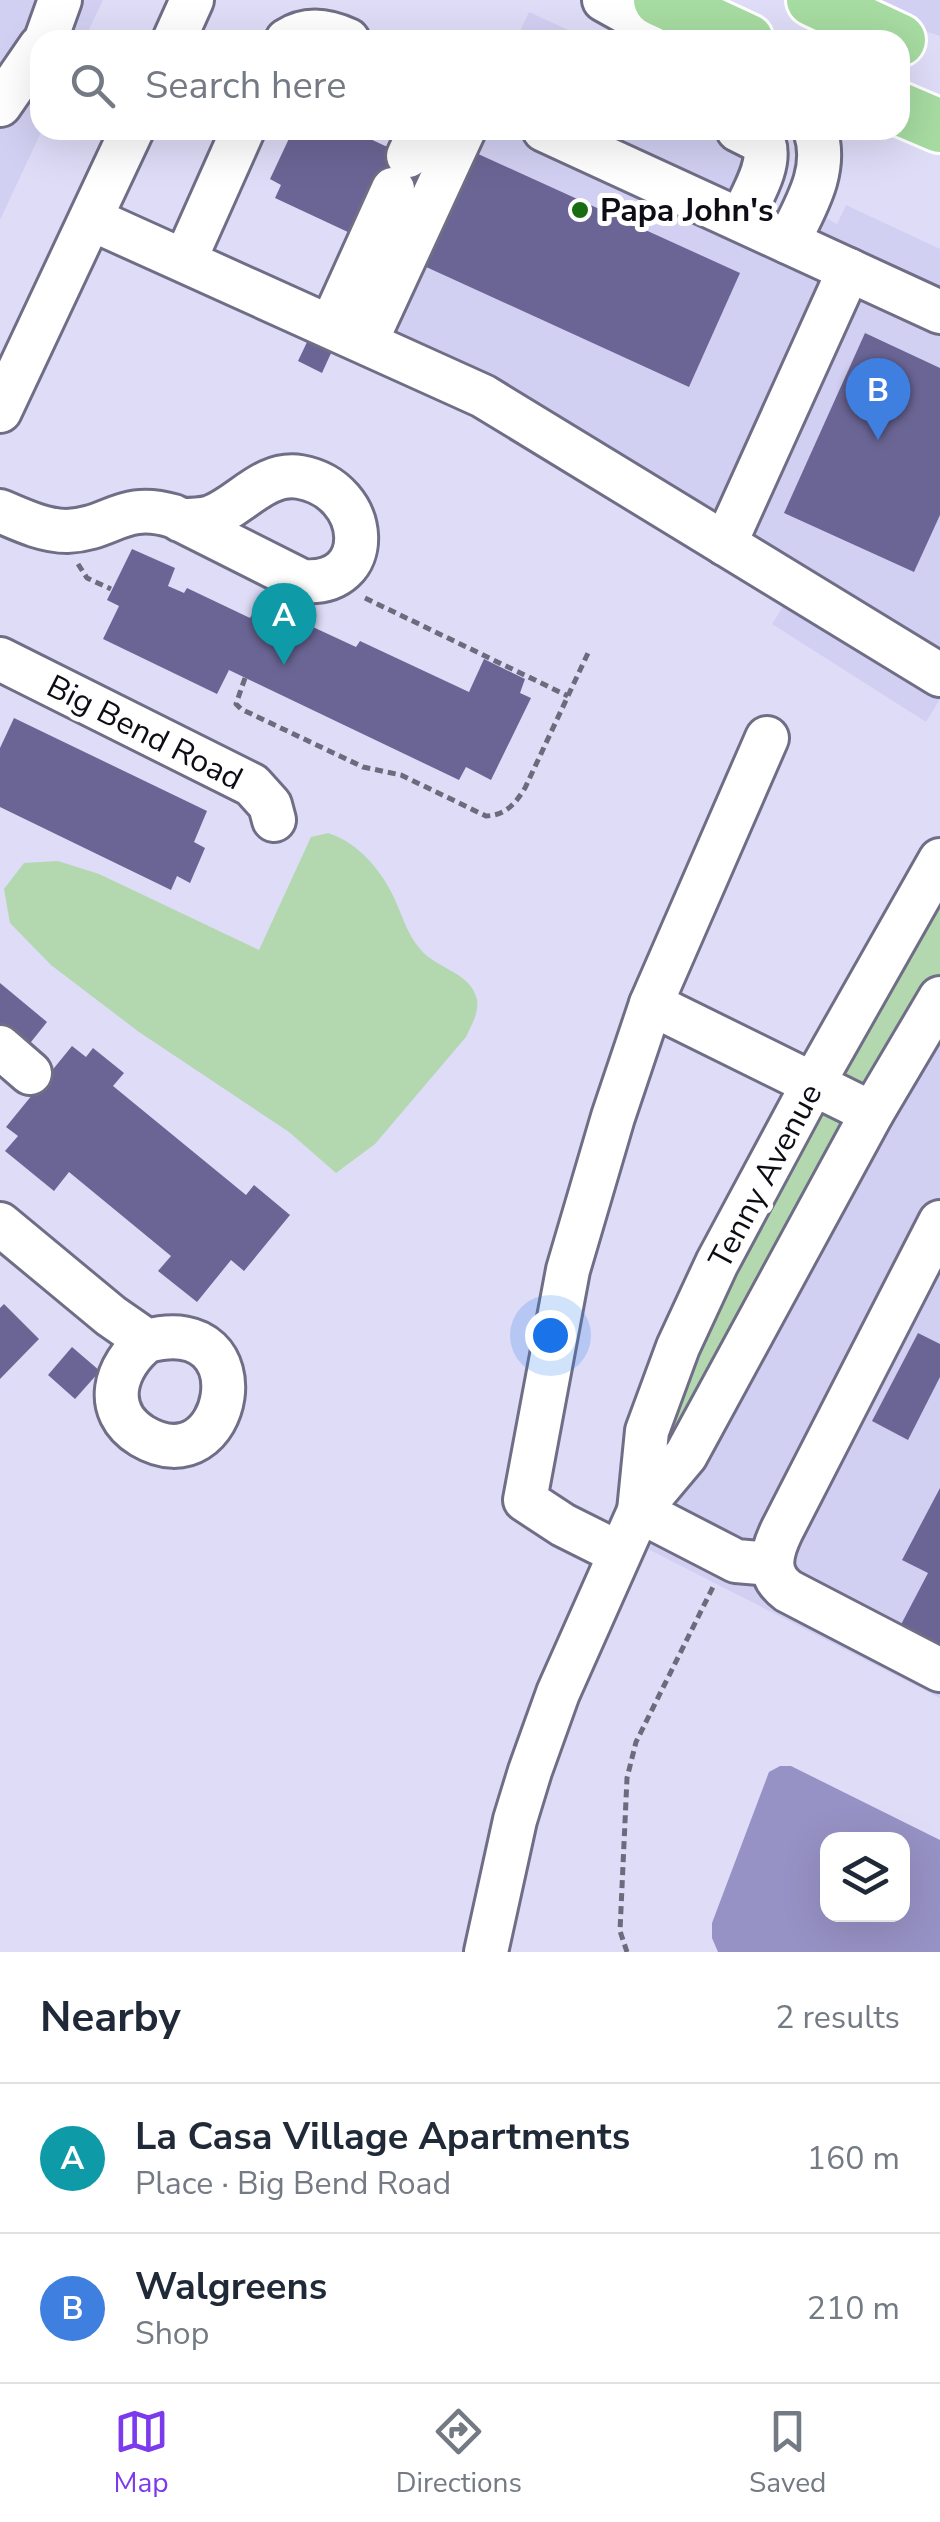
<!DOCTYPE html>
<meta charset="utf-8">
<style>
body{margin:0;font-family:"Nunito Sans",sans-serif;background:#f2f2f3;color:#1f2937}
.controls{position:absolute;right:30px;bottom:30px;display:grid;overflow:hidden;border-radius:20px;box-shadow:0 10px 40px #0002}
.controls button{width:90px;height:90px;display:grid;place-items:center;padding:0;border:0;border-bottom:2px solid #e0e1e3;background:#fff;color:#1f2937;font:50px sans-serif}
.you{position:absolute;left:550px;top:1335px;width:35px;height:35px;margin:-25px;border:8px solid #fff;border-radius:50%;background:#1a73e8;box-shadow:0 0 0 15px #1a73e833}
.badge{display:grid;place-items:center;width:65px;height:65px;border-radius:50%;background:#7c3aed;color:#fff;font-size:32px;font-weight:700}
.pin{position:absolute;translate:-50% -82px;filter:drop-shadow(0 2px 5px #0008)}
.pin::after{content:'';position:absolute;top:52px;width:35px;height:30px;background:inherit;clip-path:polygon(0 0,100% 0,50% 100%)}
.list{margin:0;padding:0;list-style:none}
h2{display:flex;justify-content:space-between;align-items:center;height:130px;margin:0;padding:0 40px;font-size:42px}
h2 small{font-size:32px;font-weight:400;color:#747a83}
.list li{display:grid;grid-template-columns:65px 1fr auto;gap:30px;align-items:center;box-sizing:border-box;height:150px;padding:0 40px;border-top:2px solid #e0e1e3}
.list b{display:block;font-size:38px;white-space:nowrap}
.list p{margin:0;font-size:32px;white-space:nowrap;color:#747a83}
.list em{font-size:32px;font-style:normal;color:#747a83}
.icon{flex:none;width:55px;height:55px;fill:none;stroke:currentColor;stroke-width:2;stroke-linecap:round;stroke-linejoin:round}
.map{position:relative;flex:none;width:940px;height:1952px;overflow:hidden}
.search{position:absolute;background:#fff;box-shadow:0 10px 40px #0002;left:30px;right:30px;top:30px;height:110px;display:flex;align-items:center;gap:25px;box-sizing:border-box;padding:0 35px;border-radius:30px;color:#747a83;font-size:38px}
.sheet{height:430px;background:#fff}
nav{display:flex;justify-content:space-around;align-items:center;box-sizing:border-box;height:140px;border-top:2px solid #e0e1e3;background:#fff;font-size:28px;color:#747a83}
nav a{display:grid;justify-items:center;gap:5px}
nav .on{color:#7c3aed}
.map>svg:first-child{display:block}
.built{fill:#d2d0f2}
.green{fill:#b3d8af}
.water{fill:#9792c5;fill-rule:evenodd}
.building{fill:#6b6595}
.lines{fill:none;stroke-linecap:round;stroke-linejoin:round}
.minor-casing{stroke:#706e86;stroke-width:48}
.major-casing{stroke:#fff;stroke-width:58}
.path{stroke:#6c6a7c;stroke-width:5;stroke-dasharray:8 5;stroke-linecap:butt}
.minor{stroke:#fff;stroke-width:42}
.major{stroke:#a6dba1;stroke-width:52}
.poi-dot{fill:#186c12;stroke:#fff;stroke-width:4}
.labels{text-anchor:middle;stroke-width:10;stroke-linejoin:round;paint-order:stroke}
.poi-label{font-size:32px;font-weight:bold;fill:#0e0d16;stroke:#fff;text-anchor:start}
.street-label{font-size:32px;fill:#0e0d16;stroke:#fff}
</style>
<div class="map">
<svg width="940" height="1952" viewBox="0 0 940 1952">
<rect width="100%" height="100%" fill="#dedcf7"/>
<g class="built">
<polygon points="0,0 103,0 84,40 40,40 42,130 0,220"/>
<polygon points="862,0 940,0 940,36 928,32"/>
<polygon points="529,12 590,40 516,40"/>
<polygon points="474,130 780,130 767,208 771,211 817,213 837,224 846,205 940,249 940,699 926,722 772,624 799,581 380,332"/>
<polygon points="940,998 940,1698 646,1548"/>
</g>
<g class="green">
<path d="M328,833C354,841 376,864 389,888C401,909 405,932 421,950C437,969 472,973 477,1000C479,1013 471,1026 466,1037L375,1144L336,1173L289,1132L139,1032L51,965L10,923L4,889L24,863L58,861L99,874L259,950L311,837Z"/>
<polygon points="940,861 940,997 639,1511 647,1431"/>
</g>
<path class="water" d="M780,1766H791L940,1840V1952H718L712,1938V1923L769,1772ZM828,1840H902V1914H828Z"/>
<g class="building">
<polygon points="293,130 351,130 441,172 426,203 374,179 350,233 275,198 281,185 270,179"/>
<polygon points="476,153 740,273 689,387 424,266"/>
<polygon points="865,333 940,368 940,515 914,572 784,513"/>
<polygon points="308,340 332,351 322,373 298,361"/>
<polygon points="132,549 175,568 168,586 184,593 187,588 250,618 259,602 356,647 360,641 469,692 484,659 525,679 520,693 531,698 491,780 466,767 459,780 229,670 217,694 103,639 119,606 107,600"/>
<polygon points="14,718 207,811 194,842 205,848 190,883 177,876 171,890 0,807 0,748"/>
<polygon points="0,983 47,1022 27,1047 0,1024"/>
<polygon points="72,1046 86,1057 93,1048 124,1073 113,1086 246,1195 254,1185 290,1215 244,1271 231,1260 197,1302 158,1271 171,1256 69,1172 54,1191 5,1151 18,1136 6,1127"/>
<polygon points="4,1304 39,1339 0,1379 0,1308"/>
<polygon points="918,1333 940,1344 940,1377 908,1440 872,1421"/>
<polygon points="72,1347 100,1371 75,1399 48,1375"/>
<polygon points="940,1488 940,1660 895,1636 928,1573 902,1560"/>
</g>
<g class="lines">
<defs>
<g id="minor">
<polyline points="604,0 676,40"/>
<polyline points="46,39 60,0"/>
<polyline points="174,40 192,0"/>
<path d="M287,40C307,27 327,30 348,40"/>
<polyline points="0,105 40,47"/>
<polyline points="544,130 940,312"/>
<path d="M738,130L764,143C772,166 750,198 741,220"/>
<polyline points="408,156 420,130"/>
<polyline points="91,219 483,396 940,675"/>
<path d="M788,242C805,207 829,170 815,130"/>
<polyline points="185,260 243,130"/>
<polyline points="331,326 393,189"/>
<polyline points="366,342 464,130"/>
<polyline points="0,411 132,130"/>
<path d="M0,511C21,520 44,531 67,531C112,529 122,501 173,516L302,581C377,588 372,490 300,477C264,471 241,506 211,517C201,520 191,520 180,520"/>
<polyline points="725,544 849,270"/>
<polyline points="0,659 252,785 270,805 274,820"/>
<polyline points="767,738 651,1004 872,1113"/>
<polyline points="0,1047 30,1073"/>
<path d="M940,1222L782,1530C771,1553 765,1574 788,1591L940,1670"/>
<path d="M0,1224L111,1316L147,1341C266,1310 231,1489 142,1436C101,1411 115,1365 147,1341"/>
<polyline points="639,1511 647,1431 678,1347 717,1263 813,1084 940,860"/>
<polyline points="639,1511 736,1561 771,1564"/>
<polyline points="619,1553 563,1525 525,1500 568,1270 613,1117 651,1004"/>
<polyline points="486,1952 515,1820 530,1771 558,1693 639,1511 686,1455 872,1113 940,998"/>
</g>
<g id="major">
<polyline points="660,0 747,40"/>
<polyline points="813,0 899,40"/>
<polyline points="900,109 940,126"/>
</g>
</defs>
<use href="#minor" class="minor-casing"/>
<use href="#major" class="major-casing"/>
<g class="path">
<polyline points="78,564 87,578 111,589"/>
<polyline points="365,598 568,696"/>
<path d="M245,678L236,704L241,709L363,767L401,775L486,816C506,815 515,804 525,788L588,653"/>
<polyline points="627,1952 620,1931 627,1778 636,1742 713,1587"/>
</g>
<use href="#minor" class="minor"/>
<use href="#major" class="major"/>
</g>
<circle class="poi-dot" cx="580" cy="210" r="10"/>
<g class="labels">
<g class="poi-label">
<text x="600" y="221">Papa John's</text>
</g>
<g class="street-label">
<text transform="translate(145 732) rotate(27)" y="11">Big Bend Road</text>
<text transform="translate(765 1176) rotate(-62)" y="11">Tenny Avenue</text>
</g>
</g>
</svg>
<div class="controls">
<button><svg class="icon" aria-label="layers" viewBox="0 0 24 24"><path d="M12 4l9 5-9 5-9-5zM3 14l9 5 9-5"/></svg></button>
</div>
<div class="you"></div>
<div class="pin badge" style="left:284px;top:665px;background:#0f9aa8">A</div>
<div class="pin badge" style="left:878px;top:440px;background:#3f7fe0">B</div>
<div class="search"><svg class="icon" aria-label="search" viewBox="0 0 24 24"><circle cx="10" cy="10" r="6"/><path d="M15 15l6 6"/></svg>Search here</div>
</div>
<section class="sheet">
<h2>Nearby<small>2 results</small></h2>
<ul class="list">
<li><span class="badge" style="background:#0f9aa8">A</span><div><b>La Casa Village Apartments</b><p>Place · Big Bend Road</p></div><em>160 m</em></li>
<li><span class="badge" style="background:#3f7fe0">B</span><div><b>Walgreens</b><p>Shop</p></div><em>210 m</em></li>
</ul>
</section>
<nav>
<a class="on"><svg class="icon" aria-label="map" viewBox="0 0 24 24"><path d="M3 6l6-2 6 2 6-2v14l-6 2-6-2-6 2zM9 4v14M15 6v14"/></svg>Map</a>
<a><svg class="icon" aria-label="directions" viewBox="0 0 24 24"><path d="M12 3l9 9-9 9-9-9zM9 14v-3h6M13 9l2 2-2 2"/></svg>Directions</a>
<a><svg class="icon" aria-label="saved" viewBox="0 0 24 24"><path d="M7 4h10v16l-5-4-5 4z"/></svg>Saved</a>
</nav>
